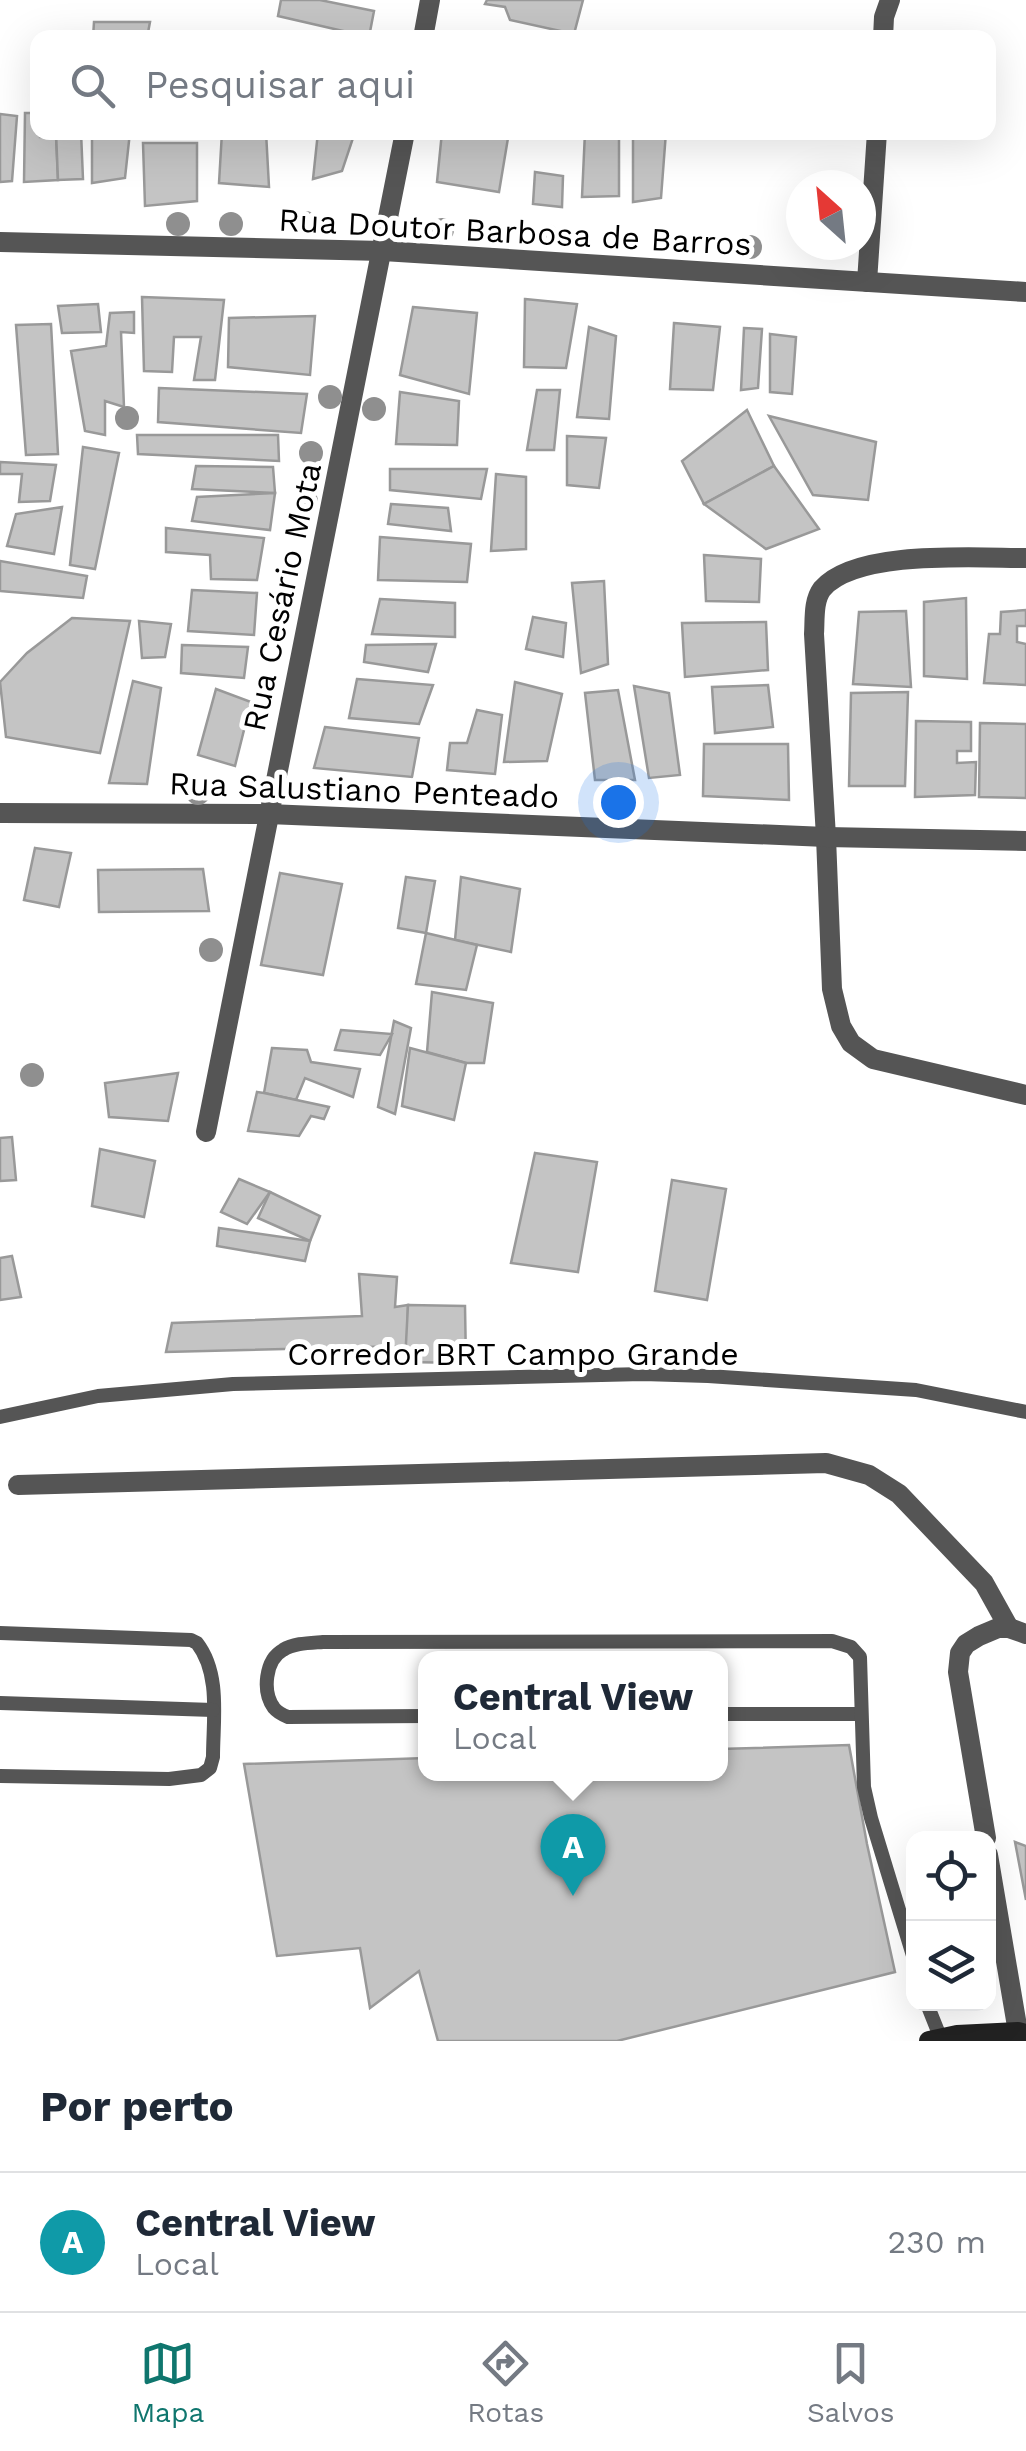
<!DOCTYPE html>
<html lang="pt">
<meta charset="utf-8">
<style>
body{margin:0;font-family:"Work Sans",sans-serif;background:#f2f2f3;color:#1f2937}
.controls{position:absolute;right:30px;bottom:30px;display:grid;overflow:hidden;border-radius:20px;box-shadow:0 10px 40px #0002}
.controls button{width:90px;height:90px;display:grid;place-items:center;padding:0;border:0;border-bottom:2px solid #e0e1e3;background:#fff;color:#1f2937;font:50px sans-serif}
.compass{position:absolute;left:786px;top:170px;width:90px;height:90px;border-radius:50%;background:#fff;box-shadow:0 10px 40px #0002;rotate:333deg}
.you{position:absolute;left:618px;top:802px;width:35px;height:35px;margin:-25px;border:8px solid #fff;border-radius:50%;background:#1a73e8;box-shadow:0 0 0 15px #1a73e833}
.badge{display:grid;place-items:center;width:65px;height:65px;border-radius:50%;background:#0f766e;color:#fff;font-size:32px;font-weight:700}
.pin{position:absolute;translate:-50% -82px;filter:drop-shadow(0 2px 5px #0008)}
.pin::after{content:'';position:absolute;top:52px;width:35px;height:30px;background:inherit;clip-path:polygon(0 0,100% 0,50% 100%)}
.popup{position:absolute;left:418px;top:1651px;width:310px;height:130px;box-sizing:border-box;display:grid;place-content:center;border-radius:20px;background:#fff;filter:drop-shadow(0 2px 8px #0005);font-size:32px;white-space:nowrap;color:#747a83}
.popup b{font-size:38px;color:#1f2937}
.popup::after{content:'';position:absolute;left:50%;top:100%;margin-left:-20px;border:20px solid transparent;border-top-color:#fff}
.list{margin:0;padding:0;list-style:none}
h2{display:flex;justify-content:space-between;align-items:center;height:130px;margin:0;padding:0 40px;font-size:42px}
h2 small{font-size:32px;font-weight:400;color:#747a83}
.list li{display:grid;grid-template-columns:65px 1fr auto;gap:30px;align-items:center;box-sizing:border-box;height:140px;padding:0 40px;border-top:2px solid #e0e1e3}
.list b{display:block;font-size:38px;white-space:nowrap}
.list p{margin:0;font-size:32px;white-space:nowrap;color:#747a83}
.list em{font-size:32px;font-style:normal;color:#747a83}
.icon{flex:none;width:55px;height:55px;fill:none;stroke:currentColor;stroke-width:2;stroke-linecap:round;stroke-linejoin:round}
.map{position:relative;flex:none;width:1026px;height:2041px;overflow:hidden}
.search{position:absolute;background:#fff;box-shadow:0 10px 40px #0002;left:30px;right:30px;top:30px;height:110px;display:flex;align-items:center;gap:25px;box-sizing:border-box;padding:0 35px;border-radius:20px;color:#747a83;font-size:38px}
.sheet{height:270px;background:#fff}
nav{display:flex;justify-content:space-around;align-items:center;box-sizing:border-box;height:140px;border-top:2px solid #e0e1e3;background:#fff;font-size:28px;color:#747a83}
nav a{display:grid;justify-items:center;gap:5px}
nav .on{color:#0f766e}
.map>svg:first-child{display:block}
.building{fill:#c4c4c4;stroke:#999;stroke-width:2.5}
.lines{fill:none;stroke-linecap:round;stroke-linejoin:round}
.service{stroke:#555;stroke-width:14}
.minor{stroke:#555;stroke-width:20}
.tertiary{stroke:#555;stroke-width:20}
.secondary{stroke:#222;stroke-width:20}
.tree{fill:#8f8f8f}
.labels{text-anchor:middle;stroke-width:10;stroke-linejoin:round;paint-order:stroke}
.street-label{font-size:32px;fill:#000;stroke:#fff}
</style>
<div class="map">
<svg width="1026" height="2041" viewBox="0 0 1026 2041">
<rect width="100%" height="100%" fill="#fff"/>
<g class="building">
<polygon points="281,0 320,0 374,11 369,37 278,16"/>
<polygon points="487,0 583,0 574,34 510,20 505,7 485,4"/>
<polygon points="94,22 150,22 147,38 93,38"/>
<polygon points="25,113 38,113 40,137 56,136 58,180 24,182"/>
<polygon points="0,114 17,116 12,181 0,182"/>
<polygon points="56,132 81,132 83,179 58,180"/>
<polygon points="92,132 130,132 125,178 92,183"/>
<polygon points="222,132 266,132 269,187 219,183"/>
<polygon points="318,132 355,132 342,171 313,179"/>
<polygon points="442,132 470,132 508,138 499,192 437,182"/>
<polygon points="585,132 619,132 619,196 582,197"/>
<polygon points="633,132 666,132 661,198 633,202"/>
<polygon points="143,143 197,143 197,201 145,206"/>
<polygon points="535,172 563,176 562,207 533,204"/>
<polygon points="142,297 224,300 215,380 194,380 201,337 174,337 172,372 144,371"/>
<polygon points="525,299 577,304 566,368 524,367"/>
<polygon points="98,304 101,332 62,333 58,306"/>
<polygon points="413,307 477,313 469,394 400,375"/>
<polygon points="134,312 134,333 121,332 124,407 105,401 105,435 85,431 71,351 106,346 110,313"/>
<polygon points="315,316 310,375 228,367 229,318"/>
<polygon points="674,323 720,327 713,390 670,389"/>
<polygon points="51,324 58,454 26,455 16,325"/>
<polygon points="589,327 616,336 609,419 577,417"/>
<polygon points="744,328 762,329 758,388 741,390"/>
<polygon points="770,334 796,337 792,394 770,392"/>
<polygon points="159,388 307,394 301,433 158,422"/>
<polygon points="537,390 560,390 554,450 527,450"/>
<polygon points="400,392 459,401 457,445 396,444"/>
<polygon points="747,410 774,466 704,504 682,461"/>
<polygon points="769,416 876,442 868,500 813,495"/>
<polygon points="137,435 278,435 279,461 138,454"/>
<polygon points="567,436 606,438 599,488 567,485"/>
<polygon points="83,447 119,453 95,569 70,565"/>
<polygon points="0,462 56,465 50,501 19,502 22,474 0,474"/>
<polygon points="196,466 273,467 275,493 192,489"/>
<polygon points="774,466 819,529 766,549 704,504"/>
<polygon points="390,469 487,469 481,499 390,490"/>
<polygon points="496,474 526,477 526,549 491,551"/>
<polygon points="275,493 270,530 192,521 197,497"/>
<polygon points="391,504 448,508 451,531 388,524"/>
<polygon points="62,507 54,554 7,546 16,514"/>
<polygon points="166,528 264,538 257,580 211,579 210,555 166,552"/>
<polygon points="380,537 471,544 467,582 378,580"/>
<polygon points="704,555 761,559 759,602 706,601"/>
<polygon points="0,561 87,576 83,598 0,591"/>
<polygon points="604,581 608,664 581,673 572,583"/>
<polygon points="192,590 257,593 254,635 188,631"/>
<polygon points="966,598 967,679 924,676 924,602"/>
<polygon points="380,599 455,603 455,637 372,634"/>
<polygon points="1026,610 1026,626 1017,626 1017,642 1026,644 1026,685 984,683 989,634 1000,634 1001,612"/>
<polygon points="906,611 911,687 853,684 859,612"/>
<polygon points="533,617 566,623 563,657 526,649"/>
<polygon points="72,618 130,621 100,753 6,737 0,682 27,653"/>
<polygon points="139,621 171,624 165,657 142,658"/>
<polygon points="766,622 768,670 685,677 682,623"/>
<polygon points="436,644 428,672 364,662 366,645"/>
<polygon points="182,645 248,647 244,678 181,673"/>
<polygon points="357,679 433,685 419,724 349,718"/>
<polygon points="133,681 161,688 147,784 109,783"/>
<polygon points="515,682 562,694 547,761 504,762"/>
<polygon points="768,685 773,727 715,733 712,687"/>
<polygon points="634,686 669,693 680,775 649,778"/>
<polygon points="216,689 251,702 235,766 198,755"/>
<polygon points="618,690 635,780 595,780 585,693"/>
<polygon points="908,692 905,786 849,786 851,693"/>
<polygon points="477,710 502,715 495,774 447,770 450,743 467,743"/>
<polygon points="916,721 971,722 971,751 957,751 957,763 976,762 975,795 915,797"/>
<polygon points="980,723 1026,724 1026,798 979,797"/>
<polygon points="325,727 419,738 412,777 314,768"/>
<polygon points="704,744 788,744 789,800 703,796"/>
<polygon points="35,848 71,853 59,907 24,900"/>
<polygon points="203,869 209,911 99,912 98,870"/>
<polygon points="280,873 342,884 323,975 261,965"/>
<polygon points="406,877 435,881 426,933 398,928"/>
<polygon points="461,877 520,889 511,952 455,940"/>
<polygon points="426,933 477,945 466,990 416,984"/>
<polygon points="432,992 493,1003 484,1063 466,1063 427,1052"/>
<polygon points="394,1021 411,1028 395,1114 378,1107"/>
<polygon points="341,1030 392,1034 380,1055 335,1050"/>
<polygon points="272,1048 307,1050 311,1062 360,1069 353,1097 305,1078 296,1100 264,1093"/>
<polygon points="410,1048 466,1063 454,1120 402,1106"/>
<polygon points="178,1073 168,1121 109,1117 105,1083"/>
<polygon points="257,1092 264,1093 329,1107 324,1119 311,1116 299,1136 248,1131"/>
<polygon points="12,1137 16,1180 0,1181 0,1138"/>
<polygon points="100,1149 155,1161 144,1217 92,1206"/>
<polygon points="535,1153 597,1162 578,1272 511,1263"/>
<polygon points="239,1179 270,1192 247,1224 221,1212"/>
<polygon points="672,1180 726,1189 707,1300 655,1291"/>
<polygon points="270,1192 320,1216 310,1241 258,1218"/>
<polygon points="219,1228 310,1241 305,1261 217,1246"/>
<polygon points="12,1256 21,1297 0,1300 0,1258"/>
<polygon points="359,1274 397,1277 395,1307 408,1305 407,1346 166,1352 172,1323 362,1316"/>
<polygon points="408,1305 465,1306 466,1363 405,1362"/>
<polygon points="849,1745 867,1844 895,1972 617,2041 438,2041 419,1971 370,2008 360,1948 277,1956 244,1764 426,1758 426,1774 720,1774 720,1749"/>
<polygon points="1015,1842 1026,1846 1026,1900"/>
</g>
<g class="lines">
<g class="service">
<polyline points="0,1417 98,1396 233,1384 643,1374 708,1376 916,1390 1026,1412"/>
<path d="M0,1633L191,1640L197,1643C221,1674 213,1720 213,1757L210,1768L201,1775L169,1779L0,1776"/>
<polyline points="0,1703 213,1710"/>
<polyline points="720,1714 861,1714"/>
<path d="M426,1716L288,1717C283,1715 278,1713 274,1708C262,1692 265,1660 283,1650C294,1643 310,1643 323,1642L832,1641L851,1647L860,1657L864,1787L871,1818L914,1959"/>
<polyline points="927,2004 941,2039"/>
</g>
<g class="minor">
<polyline points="423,38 430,0"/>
<polyline points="883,38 884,17 890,0"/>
<polyline points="867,282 877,132"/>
<path d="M1026,558C977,558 856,549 822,589C813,601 815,620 814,634L826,837L832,989L841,1026L851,1043L873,1059L1026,1095"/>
<polyline points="206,1132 405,132"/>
<polyline points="18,1485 826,1463 869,1475 899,1494 984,1583 1009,1628"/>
<polyline points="986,1838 958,1672 960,1653 966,1644 979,1636 998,1628 1009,1628 1026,1634"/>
<polyline points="988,1855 1018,2032"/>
</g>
<g class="tertiary">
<polyline points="0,242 383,251 1026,292"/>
<polyline points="0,813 268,814 826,837 1026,841"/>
</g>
<polyline class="secondary" points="929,2041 957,2035 1018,2032 1026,2034"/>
</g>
<g class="tree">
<circle cx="306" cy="223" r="12"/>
<circle cx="178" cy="224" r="12"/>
<circle cx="231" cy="224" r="12"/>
<circle cx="442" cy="230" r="12"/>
<circle cx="547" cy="236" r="12"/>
<circle cx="750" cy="247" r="12"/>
<circle cx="330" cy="397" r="12"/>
<circle cx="374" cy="409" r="12"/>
<circle cx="127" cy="418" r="12"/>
<circle cx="311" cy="453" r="12"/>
<circle cx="306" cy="501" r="12"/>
<circle cx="198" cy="793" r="12"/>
<circle cx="211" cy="950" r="12"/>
<circle cx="32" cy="1075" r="12"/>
</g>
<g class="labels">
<g class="street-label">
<text transform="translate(515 232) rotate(3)" y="11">Rua Doutor Barbosa de Barros</text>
<text transform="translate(282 597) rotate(-78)" y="11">Rua Cesário Mota</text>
<text transform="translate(364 790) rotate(2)" y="11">Rua Salustiano Penteado</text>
<text x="513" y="1365">Corredor BRT Campo Grande</text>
</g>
</g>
</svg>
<div class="controls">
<button><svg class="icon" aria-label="locate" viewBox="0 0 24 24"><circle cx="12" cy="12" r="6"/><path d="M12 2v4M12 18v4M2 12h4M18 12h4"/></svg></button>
<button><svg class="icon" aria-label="layers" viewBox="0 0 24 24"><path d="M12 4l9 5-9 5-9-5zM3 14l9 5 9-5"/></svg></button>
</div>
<svg class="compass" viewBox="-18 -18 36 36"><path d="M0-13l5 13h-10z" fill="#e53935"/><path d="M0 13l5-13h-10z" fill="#747a83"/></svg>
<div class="you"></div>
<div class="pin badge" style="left:573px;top:1896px;background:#0f9aa8">A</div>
<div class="popup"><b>Central View</b>Local</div>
<div class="search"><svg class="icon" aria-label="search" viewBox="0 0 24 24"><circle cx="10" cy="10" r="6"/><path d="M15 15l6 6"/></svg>Pesquisar aqui</div>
</div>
<section class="sheet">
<h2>Por perto<small></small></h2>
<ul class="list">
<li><span class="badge" style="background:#0f9aa8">A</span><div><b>Central View</b><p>Local</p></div><em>230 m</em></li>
</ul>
</section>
<nav>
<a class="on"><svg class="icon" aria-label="map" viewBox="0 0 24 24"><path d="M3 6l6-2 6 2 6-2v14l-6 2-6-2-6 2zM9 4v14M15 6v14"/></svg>Mapa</a>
<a><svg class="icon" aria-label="directions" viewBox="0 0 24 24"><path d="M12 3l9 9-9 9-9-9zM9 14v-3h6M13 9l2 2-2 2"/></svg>Rotas</a>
<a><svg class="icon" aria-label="saved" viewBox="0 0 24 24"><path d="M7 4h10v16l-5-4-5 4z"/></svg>Salvos</a>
</nav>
